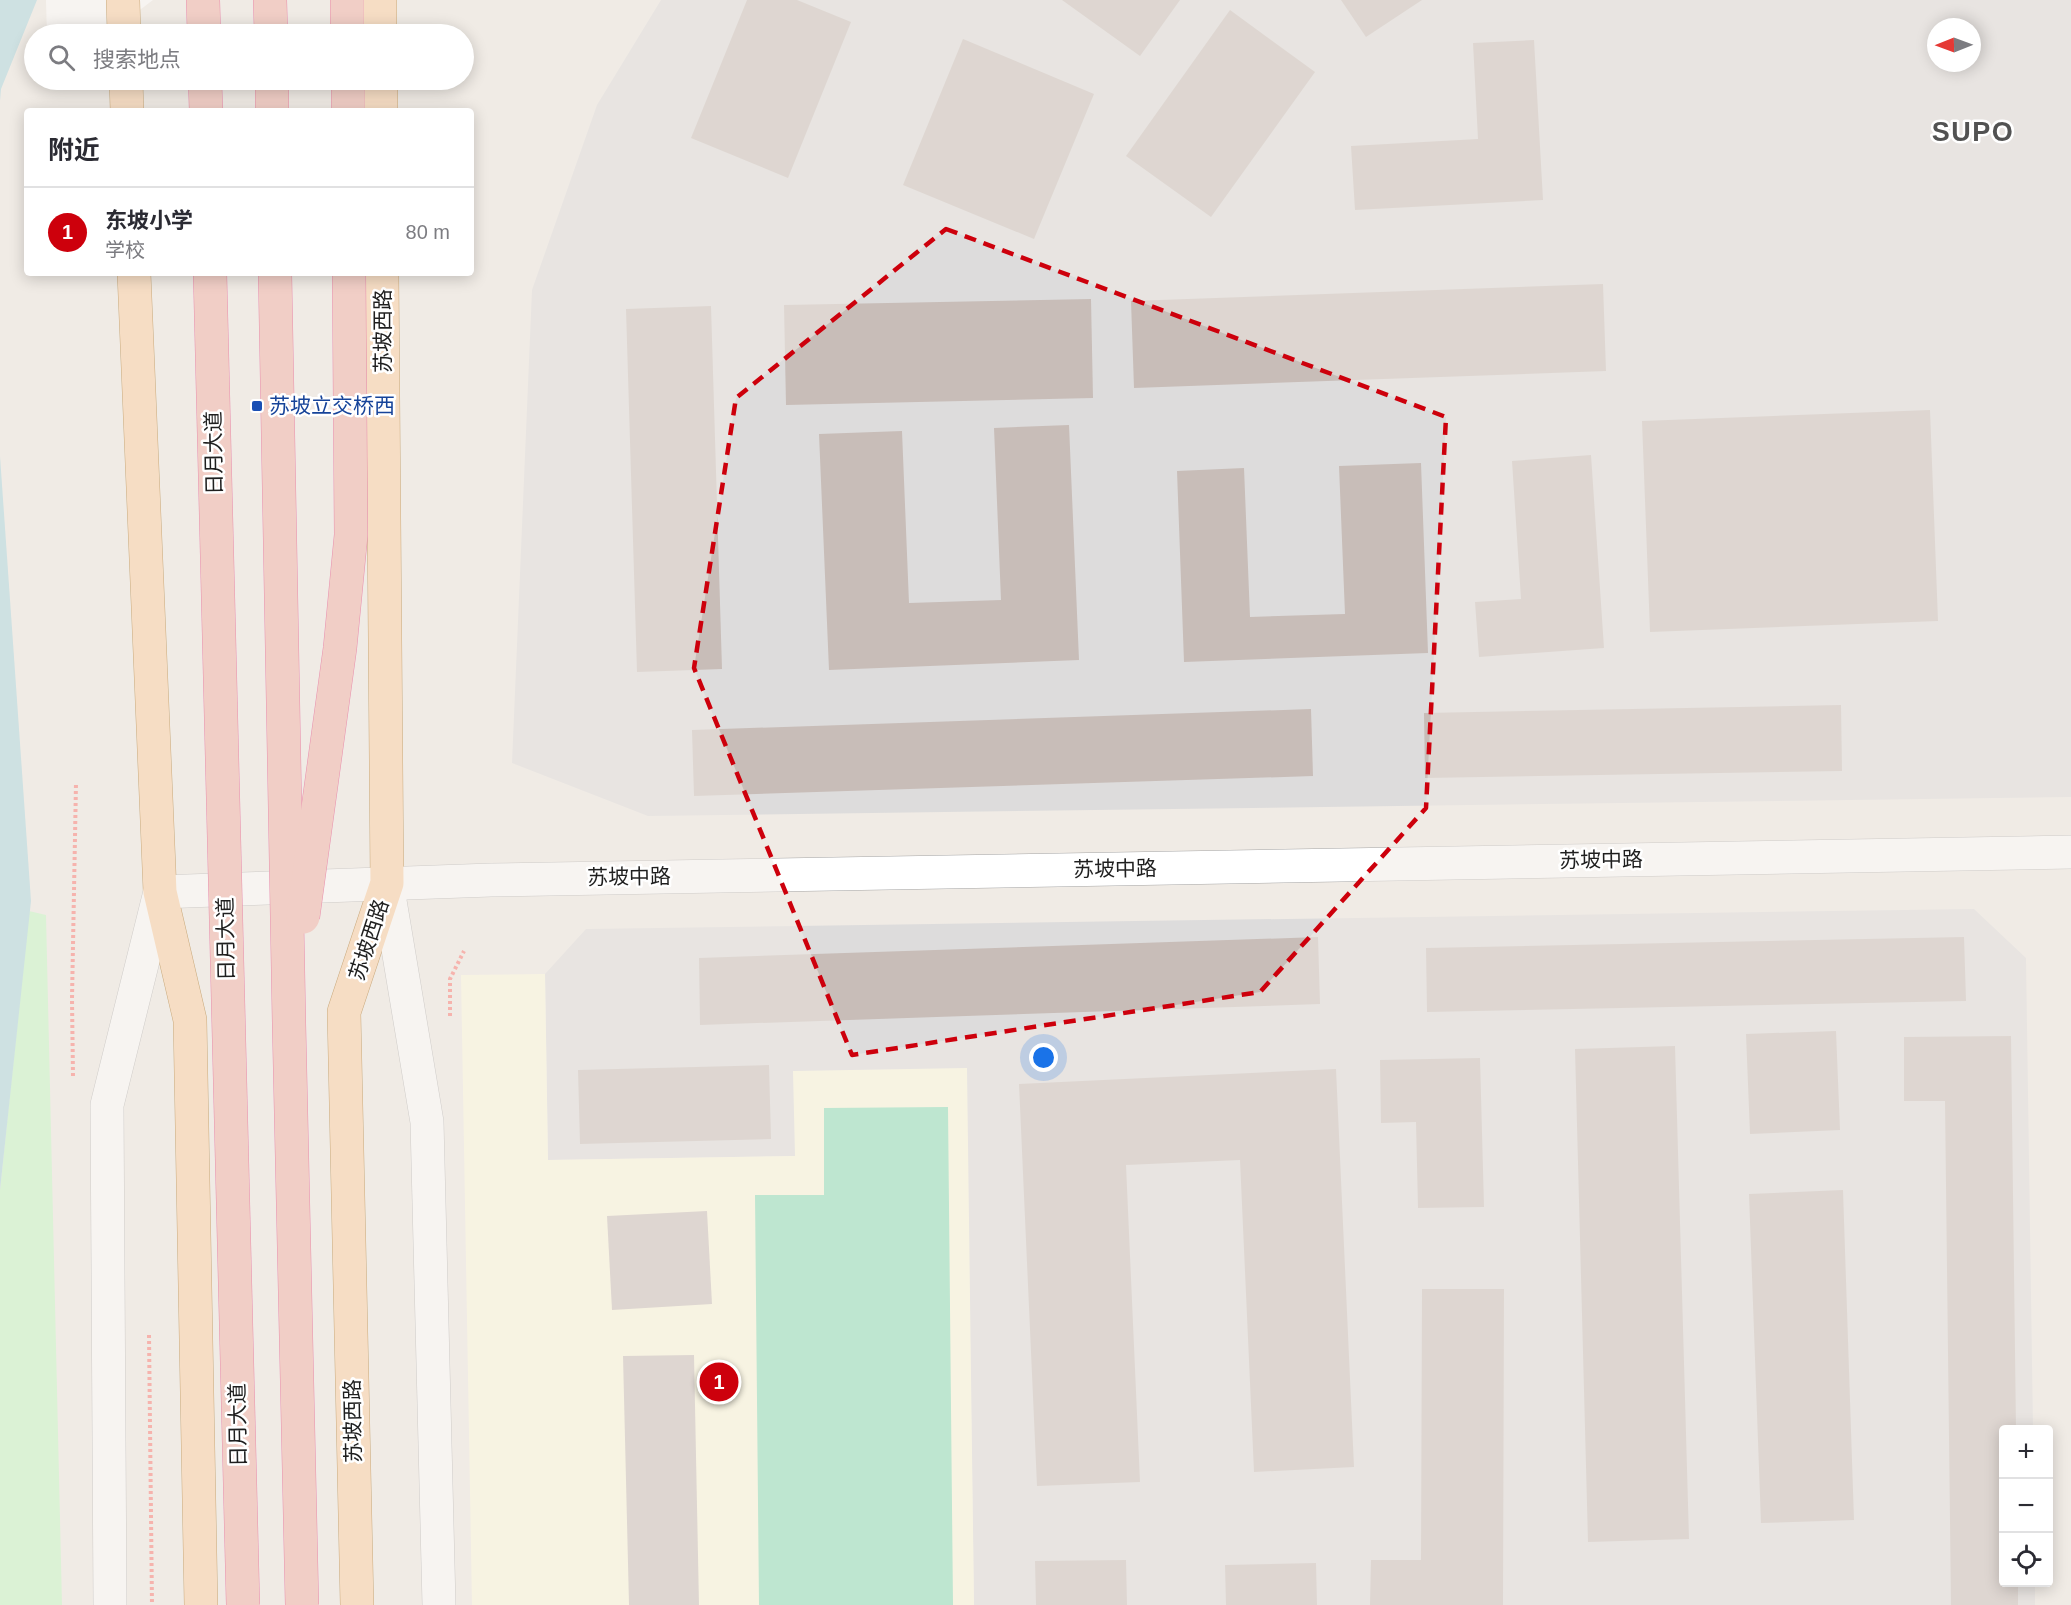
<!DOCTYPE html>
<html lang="zh">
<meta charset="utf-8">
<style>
body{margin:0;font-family:Arial,"Noto Sans SC",sans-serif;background:#f7f7f7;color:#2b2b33}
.controls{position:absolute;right:18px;bottom:18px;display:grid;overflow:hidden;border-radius:6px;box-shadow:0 3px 15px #0003}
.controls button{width:54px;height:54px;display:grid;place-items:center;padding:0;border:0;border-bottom:2px solid #e1e1e2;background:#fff;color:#2b2b33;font:30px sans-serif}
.compass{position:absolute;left:1927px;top:18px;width:54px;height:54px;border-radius:50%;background:#fff;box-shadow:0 3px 15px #0003;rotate:269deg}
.you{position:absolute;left:1044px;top:1058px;width:21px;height:21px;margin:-15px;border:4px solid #fff;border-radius:50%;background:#1a73e8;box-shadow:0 0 0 9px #1a73e833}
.badge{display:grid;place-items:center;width:39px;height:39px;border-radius:50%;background:#cd000c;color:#fff;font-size:20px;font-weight:700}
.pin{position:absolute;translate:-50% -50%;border:3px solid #fff;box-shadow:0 2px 6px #0006}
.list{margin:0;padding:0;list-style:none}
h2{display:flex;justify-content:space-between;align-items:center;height:78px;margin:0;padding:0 24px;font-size:26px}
h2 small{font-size:20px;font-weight:400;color:#7c7c81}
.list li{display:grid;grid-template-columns:39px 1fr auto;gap:18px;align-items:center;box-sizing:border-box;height:90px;padding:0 24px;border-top:2px solid #e1e1e2}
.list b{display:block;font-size:22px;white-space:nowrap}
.list p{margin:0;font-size:20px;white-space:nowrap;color:#7c7c81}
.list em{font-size:20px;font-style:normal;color:#7c7c81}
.icon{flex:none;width:33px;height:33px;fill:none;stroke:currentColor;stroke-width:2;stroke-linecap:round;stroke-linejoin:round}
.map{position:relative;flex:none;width:2071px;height:1605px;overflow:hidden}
.search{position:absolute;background:#fff;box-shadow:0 3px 15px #0003;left:24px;top:24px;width:450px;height:66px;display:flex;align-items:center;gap:15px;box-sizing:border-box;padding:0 21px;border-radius:33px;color:#7c7c81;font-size:22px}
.panel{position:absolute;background:#fff;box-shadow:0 3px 15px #0003;left:24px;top:108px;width:450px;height:168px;border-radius:6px}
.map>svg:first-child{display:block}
.residential{fill:#dddcdc;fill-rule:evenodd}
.education{fill:#fffdde}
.park{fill:#c1fac2}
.pitch{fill:#81e0b6}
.water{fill:#a4d5de}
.pier{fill:#fff}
.building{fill:#c8bdb8}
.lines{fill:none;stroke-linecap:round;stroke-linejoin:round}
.minor-casing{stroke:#a6a6a6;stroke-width:34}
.primary-casing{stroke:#995d00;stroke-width:34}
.trunk-casing{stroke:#de216d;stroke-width:34}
.path{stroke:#fc6f69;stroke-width:4;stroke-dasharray:3 3;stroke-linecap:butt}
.minor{stroke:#fff;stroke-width:33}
.primary{stroke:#fdcd9c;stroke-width:33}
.trunk{stroke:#f2ac9f;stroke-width:33}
.trunk-bridge-casing{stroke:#de216d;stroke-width:34;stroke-linecap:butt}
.trunk-bridge{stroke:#f2ac9f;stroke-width:33}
.marked{fill:none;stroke:#cd000c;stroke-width:4.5;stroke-dasharray:12 8;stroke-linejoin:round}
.transit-dot{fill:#1a4fb4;stroke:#fff;stroke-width:2}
.labels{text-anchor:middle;stroke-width:5;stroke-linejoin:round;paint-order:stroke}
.street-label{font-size:21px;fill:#1f1f1f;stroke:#fff}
.transit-label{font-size:21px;fill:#164399;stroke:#fff;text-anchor:start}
.district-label{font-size:27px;font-weight:bold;letter-spacing:1.5px;fill:#525252;stroke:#fff}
</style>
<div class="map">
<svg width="2071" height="1605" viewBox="0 0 2071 1605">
<rect width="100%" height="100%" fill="#f0ebe5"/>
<g class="residential">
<path d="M661,0H2071V797L648,816L512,763L532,290L597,105ZM1936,27H1972V63H1936Z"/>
<polygon points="1974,909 2026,958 2033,1429 2004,1430 2004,1582 2035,1583 2035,1605 974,1605 966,1068 795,1156 548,1160 545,974 586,929"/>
</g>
<polygon class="education" points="545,974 548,1160 795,1156 793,1071 967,1068 974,1605 472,1605 461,975"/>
<polygon class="park" points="29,911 46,915 62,1605 0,1605 0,1190"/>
<polygon class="pitch" points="948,1107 953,1605 759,1605 755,1195 824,1195 824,1108"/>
<g class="water">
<polygon points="0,0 37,0 1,89 0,101"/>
<polygon points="0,456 31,901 0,1190"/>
</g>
<polygon class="pier" points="46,0 153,0 108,34 47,34"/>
<g class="building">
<polygon points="747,0 797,0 851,22 788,178 691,138"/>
<polygon points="1062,0 1180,0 1140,56"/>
<polygon points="1341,0 1422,0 1366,37"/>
<polygon points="1230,10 1315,72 1211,217 1126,156"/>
<polygon points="963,39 1094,94 1034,239 903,185"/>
<polygon points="1534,40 1543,200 1355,210 1351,146 1478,139 1473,43"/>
<polygon points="1603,284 1606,371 1134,388 1131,301"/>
<polygon points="1091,299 1093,398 786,405 784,305"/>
<polygon points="711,306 722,669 637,672 626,309"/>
<polygon points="1930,410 1938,621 1650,632 1642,421"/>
<polygon points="1069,425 1079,660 829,670 819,434 902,431 909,603 1001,600 994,428"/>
<polygon points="1591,455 1604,648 1479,657 1475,602 1521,599 1512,461"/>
<polygon points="1421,463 1428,653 1184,662 1177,471 1244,468 1250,617 1345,614 1339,466"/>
<polygon points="1841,705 1842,771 1425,778 1424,713"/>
<polygon points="1311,709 1313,776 694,796 692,730"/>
<polygon points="1318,937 1320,1004 700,1025 699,958"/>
<polygon points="1964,937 1966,1001 1427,1012 1426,948"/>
<polygon points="1836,1031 1840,1130 1750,1134 1746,1034"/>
<polygon points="2011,1036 2016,1430 2004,1430 2004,1582 2018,1582 2018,1605 1951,1605 1945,1101 1904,1101 1904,1037"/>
<polygon points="1675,1046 1689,1539 1588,1542 1575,1049"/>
<polygon points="1480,1058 1484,1207 1418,1208 1416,1122 1381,1123 1380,1060"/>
<polygon points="769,1065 771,1139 580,1144 578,1070"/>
<polygon points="1336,1069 1354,1467 1254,1472 1240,1160 1126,1165 1140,1482 1037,1486 1019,1084"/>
<polygon points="1843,1190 1854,1520 1761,1523 1749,1194"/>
<polygon points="707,1211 712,1304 612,1310 607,1216"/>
<polygon points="1422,1289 1504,1289 1503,1605 1370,1605 1371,1560 1421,1560"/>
<polygon points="694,1355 699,1605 629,1605 623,1356"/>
<polygon points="1126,1560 1127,1605 1036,1605 1035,1561"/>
<polygon points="1316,1563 1317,1605 1226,1605 1225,1565"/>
</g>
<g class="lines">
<defs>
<g id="minor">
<polyline points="387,883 427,1122 439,1605"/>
<polyline points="110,1605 107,1105 160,892 491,880 2071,852"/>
</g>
<g id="primary">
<polyline points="123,0 124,34"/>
<polyline points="380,0 380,34"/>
<polyline points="126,80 127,111"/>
<polyline points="381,80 381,111"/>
<polyline points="134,273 160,892 190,1020 201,1605"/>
<polyline points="357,1605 344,1012 387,883 382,273"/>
</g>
<g id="trunk">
<polyline points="203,0 204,34"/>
<polyline points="270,0 271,34"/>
<polyline points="347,0 347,34"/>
<polyline points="205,80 206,111"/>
<polyline points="272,80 272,111"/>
<polyline points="348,80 348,111"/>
</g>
</defs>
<use href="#minor" class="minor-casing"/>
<use href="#primary" class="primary-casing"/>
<use href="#trunk" class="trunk-casing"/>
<g class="path">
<polyline points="450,1016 450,979 464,951"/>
<polyline points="73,1076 72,999 76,783"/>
<polyline points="149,1335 152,1605"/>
</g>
<use href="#minor" class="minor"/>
<use href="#primary" class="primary"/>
<use href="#trunk" class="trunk"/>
<defs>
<g id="trunk-bridge">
<polyline points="210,273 243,1605"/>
<polyline points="275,273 289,1023 302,1605"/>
<polyline points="303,917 340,648 351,535 349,273"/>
</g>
</defs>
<use href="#trunk-bridge" class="trunk-bridge-casing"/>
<use href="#trunk-bridge" class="trunk-bridge"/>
</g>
<path d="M0 0H2071V1605H0ZM946,229L1446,417L1426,808L1260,992L852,1055L694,668L736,398Z" fill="#f0ebe5" fill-opacity=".55" fill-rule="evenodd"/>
<path class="marked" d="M946,229L1446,417L1426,808L1260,992L852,1055L694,668L736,398Z"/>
<rect class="transit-dot" x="251" y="400" width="12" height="12" rx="3"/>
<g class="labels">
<g class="street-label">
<text transform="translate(383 331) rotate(-90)" y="7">苏坡西路</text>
<text transform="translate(214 453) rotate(-91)" y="7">日月大道</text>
<text transform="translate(1601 860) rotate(-1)" y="7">苏坡中路</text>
<text transform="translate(1115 869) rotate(-1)" y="7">苏坡中路</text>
<text transform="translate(629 877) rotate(-1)" y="7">苏坡中路</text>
<text transform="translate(226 939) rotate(-91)" y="7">日月大道</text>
<text transform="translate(369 940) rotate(-72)" y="7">苏坡西路</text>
<text transform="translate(353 1421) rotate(-91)" y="7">苏坡西路</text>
<text transform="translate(238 1425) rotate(-91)" y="7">日月大道</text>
</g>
<g class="transit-label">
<text x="269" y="413">苏坡立交桥西</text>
</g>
<g class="district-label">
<text x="1973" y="141">SUPO</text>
</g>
</g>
</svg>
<div class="controls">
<button>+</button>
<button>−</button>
<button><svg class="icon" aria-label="locate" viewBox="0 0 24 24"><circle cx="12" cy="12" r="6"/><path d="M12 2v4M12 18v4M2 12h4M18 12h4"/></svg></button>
</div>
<svg class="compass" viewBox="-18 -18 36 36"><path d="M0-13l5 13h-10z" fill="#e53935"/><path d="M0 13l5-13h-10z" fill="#7c7c81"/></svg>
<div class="you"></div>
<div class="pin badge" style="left:719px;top:1382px">1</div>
<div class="search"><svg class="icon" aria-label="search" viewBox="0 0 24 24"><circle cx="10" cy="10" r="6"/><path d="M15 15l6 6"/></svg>搜索地点</div>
<section class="panel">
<h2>附近<small></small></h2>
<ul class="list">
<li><span class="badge">1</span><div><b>东坡小学</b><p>学校</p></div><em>80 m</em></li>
</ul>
</section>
</div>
